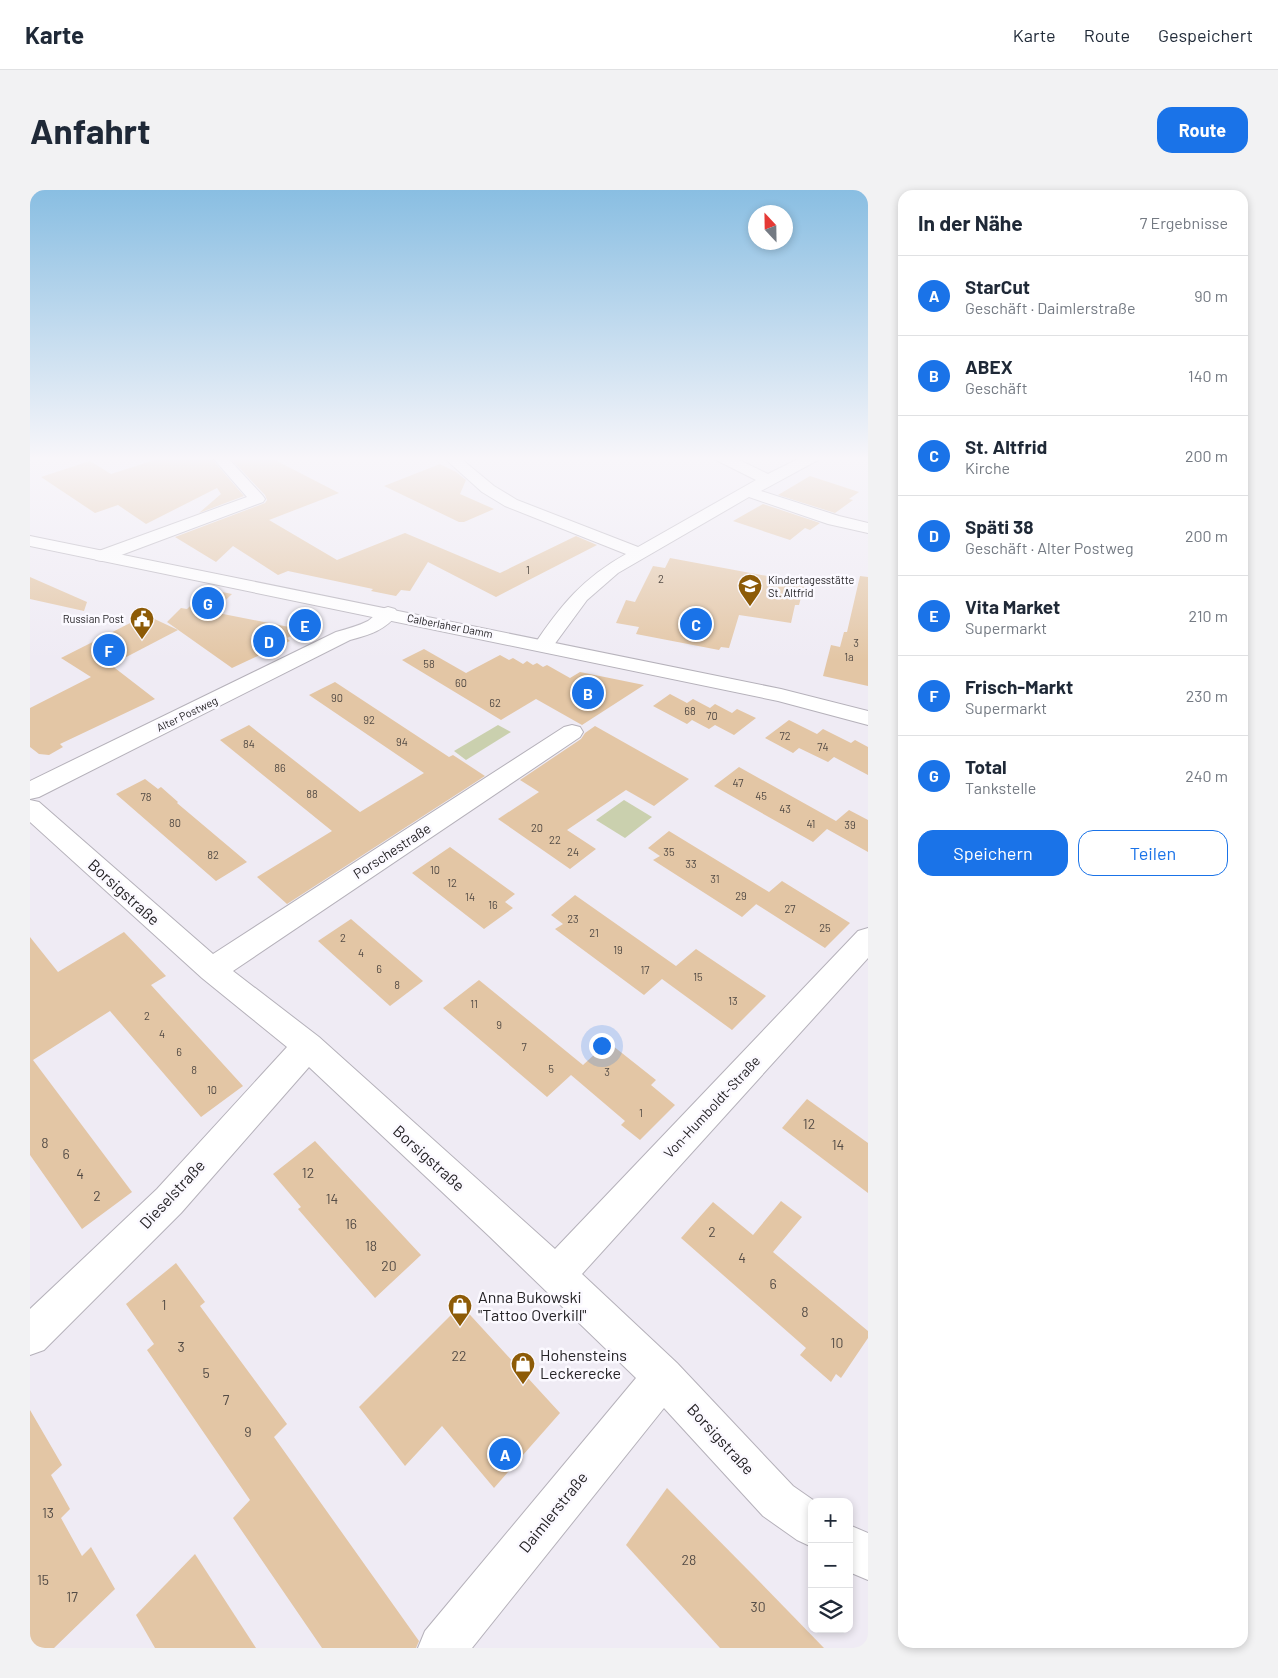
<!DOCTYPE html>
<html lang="de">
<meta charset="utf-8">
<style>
body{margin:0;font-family:Barlow,sans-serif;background:#f2f2f3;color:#1f2937}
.controls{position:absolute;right:15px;bottom:15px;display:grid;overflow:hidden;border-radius:10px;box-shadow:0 2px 8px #0003}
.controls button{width:45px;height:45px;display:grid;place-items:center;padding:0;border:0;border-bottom:1px solid #e0e1e3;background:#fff;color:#1f2937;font:25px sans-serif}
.compass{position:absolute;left:718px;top:15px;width:45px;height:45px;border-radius:50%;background:#fff;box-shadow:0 2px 8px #0003;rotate:338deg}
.you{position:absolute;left:571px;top:855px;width:18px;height:18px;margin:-12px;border:4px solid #fff;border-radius:50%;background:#1a73e8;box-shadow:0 0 0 8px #1a73e833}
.badge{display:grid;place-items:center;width:32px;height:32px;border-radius:50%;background:#1a73e8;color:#fff;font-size:16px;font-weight:700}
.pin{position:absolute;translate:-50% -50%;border:2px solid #fff;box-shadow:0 1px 5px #0006}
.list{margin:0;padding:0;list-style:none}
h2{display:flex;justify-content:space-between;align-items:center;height:65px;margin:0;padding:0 20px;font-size:21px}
h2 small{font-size:16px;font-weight:400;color:#747a83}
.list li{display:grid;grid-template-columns:32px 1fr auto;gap:15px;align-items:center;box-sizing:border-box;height:80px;padding:0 20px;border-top:1px solid #e0e1e3}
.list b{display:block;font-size:19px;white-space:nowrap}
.list p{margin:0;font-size:16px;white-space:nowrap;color:#747a83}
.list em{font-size:16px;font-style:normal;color:#747a83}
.actions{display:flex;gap:10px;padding:15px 20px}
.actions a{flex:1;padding:11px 0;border:1px solid #1a73e8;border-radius:15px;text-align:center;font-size:18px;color:#1a73e8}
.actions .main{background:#1a73e8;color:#fff}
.icon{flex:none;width:28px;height:28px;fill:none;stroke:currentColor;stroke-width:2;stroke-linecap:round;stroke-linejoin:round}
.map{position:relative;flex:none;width:838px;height:1458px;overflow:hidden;border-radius:15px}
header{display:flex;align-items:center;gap:30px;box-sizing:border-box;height:70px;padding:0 25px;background:#fff;border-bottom:1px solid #e0e1e3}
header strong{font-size:24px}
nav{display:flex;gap:28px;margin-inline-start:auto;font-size:18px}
.intro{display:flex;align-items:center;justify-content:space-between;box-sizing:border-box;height:120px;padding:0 30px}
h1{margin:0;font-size:35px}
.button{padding:12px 22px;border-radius:15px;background:#1a73e8;color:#fff;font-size:18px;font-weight:700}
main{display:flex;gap:30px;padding:0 30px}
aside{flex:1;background:#fff;border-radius:15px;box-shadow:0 2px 8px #0003}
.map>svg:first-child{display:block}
.green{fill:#cad0ae}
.building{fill:#e3c6a5}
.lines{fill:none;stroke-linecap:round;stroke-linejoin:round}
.minor-casing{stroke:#b5b1ba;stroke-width:2}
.tertiary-casing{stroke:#b5b1ba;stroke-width:2}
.minor{fill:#fff;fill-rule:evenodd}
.tertiary{fill:#fff;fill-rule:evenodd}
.labels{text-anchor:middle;stroke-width:5;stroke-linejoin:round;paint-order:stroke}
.number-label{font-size:11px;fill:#544c46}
.far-poi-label{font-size:11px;fill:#252326;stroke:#fbf9ff;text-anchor:start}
.far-street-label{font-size:11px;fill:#252326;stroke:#fbf9ff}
.street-label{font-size:14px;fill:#252326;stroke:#fbf9ff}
.near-number-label{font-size:14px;fill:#544c46}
.near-street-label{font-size:16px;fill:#252326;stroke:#fbf9ff}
.near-poi-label{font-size:16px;fill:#252326;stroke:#fbf9ff;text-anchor:start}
</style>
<header>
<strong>Karte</strong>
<nav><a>Karte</a><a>Route</a><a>Gespeichert</a></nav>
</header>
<div class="intro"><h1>Anfahrt</h1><a class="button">Route</a></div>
<main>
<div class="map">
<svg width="838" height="1458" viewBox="0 0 838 1458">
<rect width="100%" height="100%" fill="#efebf4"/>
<g class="green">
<polygon points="468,535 481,542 436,570 424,561"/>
<polygon points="594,610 622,627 595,648 566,630"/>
</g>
<g class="building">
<polygon points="134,267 180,267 214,306 169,323 191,304 187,298 116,334 88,315 65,323 11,287 60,271 81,284"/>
<polygon points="199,267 239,267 309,303 239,330 307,370 375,343 470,383 546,346 567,355 466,407 398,372 380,401 371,400 366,406 341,401 343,399 258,381 248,385 203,356 186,372 145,347 235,313 237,310 235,305"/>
<polygon points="410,274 426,282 436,290 430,304 464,319 434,332 429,332 354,296"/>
<polygon points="780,286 829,302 819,309 823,310 805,323 748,305"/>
<polygon points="733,314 790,333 780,340 775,338 760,350 703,331"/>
<polygon points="640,368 775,393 769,415 765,415 761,433 709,425 699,458 691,457 689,460 606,444 609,437 586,433 596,410 605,412 623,376 635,378"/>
<polygon points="830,386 838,387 838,496 793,486 801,455 810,457 814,442 817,442"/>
<polygon points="0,387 57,412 54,421 0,409"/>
<polygon points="178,399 202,404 183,422 274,440 257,448 260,451 202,478 137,432 151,418 157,419"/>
<polygon points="116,425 148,440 81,475 125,509 30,554 33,557 19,565 9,564 0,557 0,518 61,487 31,468"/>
<polygon points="394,459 436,483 470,465 479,470 483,468 493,474 497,471 503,475 507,473 513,477 517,475 540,488 550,482 614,495 552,535 506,509 471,530 372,470"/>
<polygon points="305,492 419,567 423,565 455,586 257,714 227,687 302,641 190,550 219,535 330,622 394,583 279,505"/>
<polygon points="640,504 657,513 663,509 680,518 685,514 702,523 707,519 726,528 704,545 685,535 679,539 662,530 657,534 623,516"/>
<polygon points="759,530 787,544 793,539 821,553 825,550 838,557 838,585 804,567 798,572 769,558 763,563 735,548"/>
<polygon points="565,536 659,589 624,616 596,600 537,640 566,659 540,679 468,629 509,602 490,590 551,549 555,543"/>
<polygon points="709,577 806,631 819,620 838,630 838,662 797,639 783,652 684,596"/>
<polygon points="115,589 128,599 131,597 148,612 147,613 217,672 186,691 86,604"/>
<polygon points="639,641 739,702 752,691 820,733 795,758 726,714 734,707 712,727 623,670 630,666 618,658"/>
<polygon points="420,657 485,704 475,712 483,718 454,739 382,683"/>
<polygon points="545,705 646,776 666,759 736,806 702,840 632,789 614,805 525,739 533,734 521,725"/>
<polygon points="321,729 393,791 360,816 288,751"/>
<polygon points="94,742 136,786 121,795 213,896 171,927 80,821 3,870 102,1002 52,1039 0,965 0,747 28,782"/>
<polygon points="449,790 553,875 578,852 626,890 621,895 645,915 610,950 591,935 595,931 541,885 517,907 413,818"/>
<polygon points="777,909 838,953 838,1003 752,938"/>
<polygon points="285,951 391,1065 345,1108 268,1019 271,1017 243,984"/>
<polygon points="751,1011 772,1027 743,1062 838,1141 838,1148 811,1188 806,1184 801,1192 770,1165 776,1158 651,1048 683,1012 723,1045"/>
<polygon points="146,1073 175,1112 170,1116 257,1234 244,1247 389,1451 386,1458 292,1458 203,1328 220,1310 117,1160 124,1154 96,1114"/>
<polygon points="431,1115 530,1223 464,1298 412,1236 375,1276 329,1217"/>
<polygon points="0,1220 32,1275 21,1285 40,1319 31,1328 52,1366 61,1357 85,1399 24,1458 0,1458"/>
<polygon points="637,1298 723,1385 794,1458 690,1458 596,1355"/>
<polygon points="165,1364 226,1458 125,1458 106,1425"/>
</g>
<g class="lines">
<defs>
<g id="minor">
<polygon points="182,267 197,267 233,306 235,309 233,312 78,370 72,371 66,370 63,366 66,362 217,307"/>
<path d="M413,267H429L464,296L487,310L608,357L726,290L686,270L684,267H703L738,284L772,267H790L788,270L731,301L809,326L838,333V343L798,334L719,307L588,383L557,410L521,459L514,461L507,459L504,455C531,415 553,388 596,364L475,316L452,302Z"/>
<path d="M358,417L365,419L368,423C356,440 339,445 320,450L9,607L0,609V591L306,442C317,439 328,436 338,431C345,426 349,419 358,417Z"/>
<polygon points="542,535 550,537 553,542 550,547 203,781 289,847 525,1059 828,741 838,738 838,768 552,1084 647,1173 763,1296 786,1312 782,1312 782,1357 767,1350 733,1326 634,1218 442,1458 388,1458 395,1441 606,1188 459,1046 279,877 151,1023 14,1160 0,1165 0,1119 127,999 257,857 172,788 0,632 0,610 9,612 183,764 534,537"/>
<polygon points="819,1335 838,1343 838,1390 819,1382"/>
</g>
<polygon id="tertiary" points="0,346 751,499 838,521 838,535 748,511 0,356"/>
</defs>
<use href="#minor" class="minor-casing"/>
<use href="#tertiary" class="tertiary-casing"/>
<use href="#minor" class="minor"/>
<use href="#tertiary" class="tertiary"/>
</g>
<linearGradient id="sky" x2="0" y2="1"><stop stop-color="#89bee2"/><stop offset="0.57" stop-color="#f8f6fa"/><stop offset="1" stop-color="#f8f6fa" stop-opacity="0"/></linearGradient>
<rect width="838" height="471" fill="url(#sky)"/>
<defs>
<symbol id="school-pin" viewBox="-11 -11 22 30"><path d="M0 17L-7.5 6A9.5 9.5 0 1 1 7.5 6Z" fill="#8d5b07" stroke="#fbf9ff"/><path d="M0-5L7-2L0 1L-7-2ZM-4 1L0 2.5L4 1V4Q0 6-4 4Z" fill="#fff"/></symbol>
<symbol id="civic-pin" viewBox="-11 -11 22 30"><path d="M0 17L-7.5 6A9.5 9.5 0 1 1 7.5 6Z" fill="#8d5b07" stroke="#fbf9ff"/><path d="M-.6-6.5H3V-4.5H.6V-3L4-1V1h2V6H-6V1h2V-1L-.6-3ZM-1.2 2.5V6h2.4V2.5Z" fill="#fff"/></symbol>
<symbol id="shop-pin" viewBox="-11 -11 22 30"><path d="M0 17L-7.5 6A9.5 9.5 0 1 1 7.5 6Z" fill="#8d5b07" stroke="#fbf9ff"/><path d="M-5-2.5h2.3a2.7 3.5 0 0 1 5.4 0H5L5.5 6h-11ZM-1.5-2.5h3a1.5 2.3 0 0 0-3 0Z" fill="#fff"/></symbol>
</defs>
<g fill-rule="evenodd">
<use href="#school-pin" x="706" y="382" width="28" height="38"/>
<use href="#civic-pin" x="98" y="415" width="28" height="38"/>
<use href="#shop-pin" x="416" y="1102" width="28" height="38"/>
<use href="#shop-pin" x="479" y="1160" width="28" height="38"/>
</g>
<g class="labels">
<g class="number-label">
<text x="498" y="384">1</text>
<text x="631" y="393">2</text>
<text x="826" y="457">3</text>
<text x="819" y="471">1a</text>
<text x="399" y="478">58</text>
<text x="431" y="497">60</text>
<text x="307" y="512">90</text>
<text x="465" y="517">62</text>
<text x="660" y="525">68</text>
<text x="682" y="530">70</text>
<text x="339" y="534">92</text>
<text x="755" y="550">72</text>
<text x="372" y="556">94</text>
<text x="219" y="558">84</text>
<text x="793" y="561">74</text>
<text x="250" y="582">86</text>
<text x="708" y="597">47</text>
<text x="282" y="608">88</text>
<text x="731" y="610">45</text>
<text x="116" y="611">78</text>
<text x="755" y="623">43</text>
<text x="145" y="637">80</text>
<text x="781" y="638">41</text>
<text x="820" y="639">39</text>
<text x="507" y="642">20</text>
<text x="525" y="654">22</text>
<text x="543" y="666">24</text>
<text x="639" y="666">35</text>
<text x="183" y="669">82</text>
<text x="661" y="678">33</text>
<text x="405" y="684">10</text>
<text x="685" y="693">31</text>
<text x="422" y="697">12</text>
<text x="711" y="710">29</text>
<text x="440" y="711">14</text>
<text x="463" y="719">16</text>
<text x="760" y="723">27</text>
<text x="543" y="733">23</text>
<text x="795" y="742">25</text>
<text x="564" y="747">21</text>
<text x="313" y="752">2</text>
<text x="588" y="764">19</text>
<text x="331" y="767">4</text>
<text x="349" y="783">6</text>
<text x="615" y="784">17</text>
<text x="668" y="791">15</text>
<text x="367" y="799">8</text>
<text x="703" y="815">13</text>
<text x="444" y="818">11</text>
<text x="117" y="830">2</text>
<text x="469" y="839">9</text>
<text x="132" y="848">4</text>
<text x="494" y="861">7</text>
<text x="149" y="866">6</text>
<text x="521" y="883">5</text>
<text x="164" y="884">8</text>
<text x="577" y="886">3</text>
<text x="182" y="904">10</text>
<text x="611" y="927">1</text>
</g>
<g class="far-poi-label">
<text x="738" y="394">Kindertagesstätte<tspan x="738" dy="13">St. Altfrid</tspan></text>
<text x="94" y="433" text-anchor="end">Russian Post</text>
</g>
<g class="far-street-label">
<text transform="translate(420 436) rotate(11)" y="4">Calberlaher Damm</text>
<text transform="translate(157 524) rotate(-26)" y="4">Alter Postweg</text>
</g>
<g class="street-label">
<text transform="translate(362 661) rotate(-33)" y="5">Porschestraße</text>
<text transform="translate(682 917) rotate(-47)" y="5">Von-Humboldt-Straße</text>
</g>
<g class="near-number-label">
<text x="779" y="939">12</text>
<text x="15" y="958">8</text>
<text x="808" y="960">14</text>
<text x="36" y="969">6</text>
<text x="278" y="988">12</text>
<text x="50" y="989">4</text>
<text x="67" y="1011">2</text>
<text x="302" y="1014">14</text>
<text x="321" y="1039">16</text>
<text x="682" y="1047">2</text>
<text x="341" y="1061">18</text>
<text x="712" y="1073">4</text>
<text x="359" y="1081">20</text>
<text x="743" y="1099">6</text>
<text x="134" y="1120">1</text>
<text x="775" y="1127">8</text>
<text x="807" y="1158">10</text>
<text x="151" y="1162">3</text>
<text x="429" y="1171">22</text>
<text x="176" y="1188">5</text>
<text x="196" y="1215">7</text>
<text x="218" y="1247">9</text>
<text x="18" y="1328">13</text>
<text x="659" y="1375">28</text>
<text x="13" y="1395">15</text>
<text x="42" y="1412">17</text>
<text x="728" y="1422">30</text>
</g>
<g class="near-street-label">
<text transform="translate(94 702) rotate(42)" y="6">Borsigstraße</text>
<text transform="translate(399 968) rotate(42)" y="6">Borsigstraße</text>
<text transform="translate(142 1004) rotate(-47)" y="6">Dieselstraße</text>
<text transform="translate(691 1249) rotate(47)" y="6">Borsigstraße</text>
<text transform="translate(523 1322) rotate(-51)" y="6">Daimlerstraße</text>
</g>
<g class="near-poi-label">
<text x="448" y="1113">Anna Bukowski<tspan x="448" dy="18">"Tattoo Overkill"</tspan></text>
<text x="510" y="1171">Hohensteins<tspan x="510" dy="18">Leckerecke</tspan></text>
</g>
</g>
</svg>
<div class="controls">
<button>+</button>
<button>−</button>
<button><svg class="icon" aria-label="layers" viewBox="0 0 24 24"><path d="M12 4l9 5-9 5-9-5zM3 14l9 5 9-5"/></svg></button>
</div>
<svg class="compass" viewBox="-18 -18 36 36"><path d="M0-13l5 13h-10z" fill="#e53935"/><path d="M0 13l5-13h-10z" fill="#747a83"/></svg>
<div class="you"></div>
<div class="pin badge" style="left:475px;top:1264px">A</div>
<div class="pin badge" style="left:558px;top:503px">B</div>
<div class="pin badge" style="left:666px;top:434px">C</div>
<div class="pin badge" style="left:239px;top:451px">D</div>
<div class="pin badge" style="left:275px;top:435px">E</div>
<div class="pin badge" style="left:79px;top:460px">F</div>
<div class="pin badge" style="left:178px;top:413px">G</div>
</div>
<aside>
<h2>In der Nähe<small>7 Ergebnisse</small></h2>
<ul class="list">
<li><span class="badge">A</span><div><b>StarCut</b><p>Geschäft · Daimlerstraße</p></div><em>90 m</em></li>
<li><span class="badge">B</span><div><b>ABEX</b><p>Geschäft</p></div><em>140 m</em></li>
<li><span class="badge">C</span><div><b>St. Altfrid</b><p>Kirche</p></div><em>200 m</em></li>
<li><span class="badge">D</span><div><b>Späti 38</b><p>Geschäft · Alter Postweg</p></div><em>200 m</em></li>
<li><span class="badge">E</span><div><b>Vita Market</b><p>Supermarkt</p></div><em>210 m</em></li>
<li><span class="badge">F</span><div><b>Frisch-Markt</b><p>Supermarkt</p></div><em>230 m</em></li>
<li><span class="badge">G</span><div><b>Total</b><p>Tankstelle</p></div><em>240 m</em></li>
</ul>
<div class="actions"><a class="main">Speichern</a><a>Teilen</a></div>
</aside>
</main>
